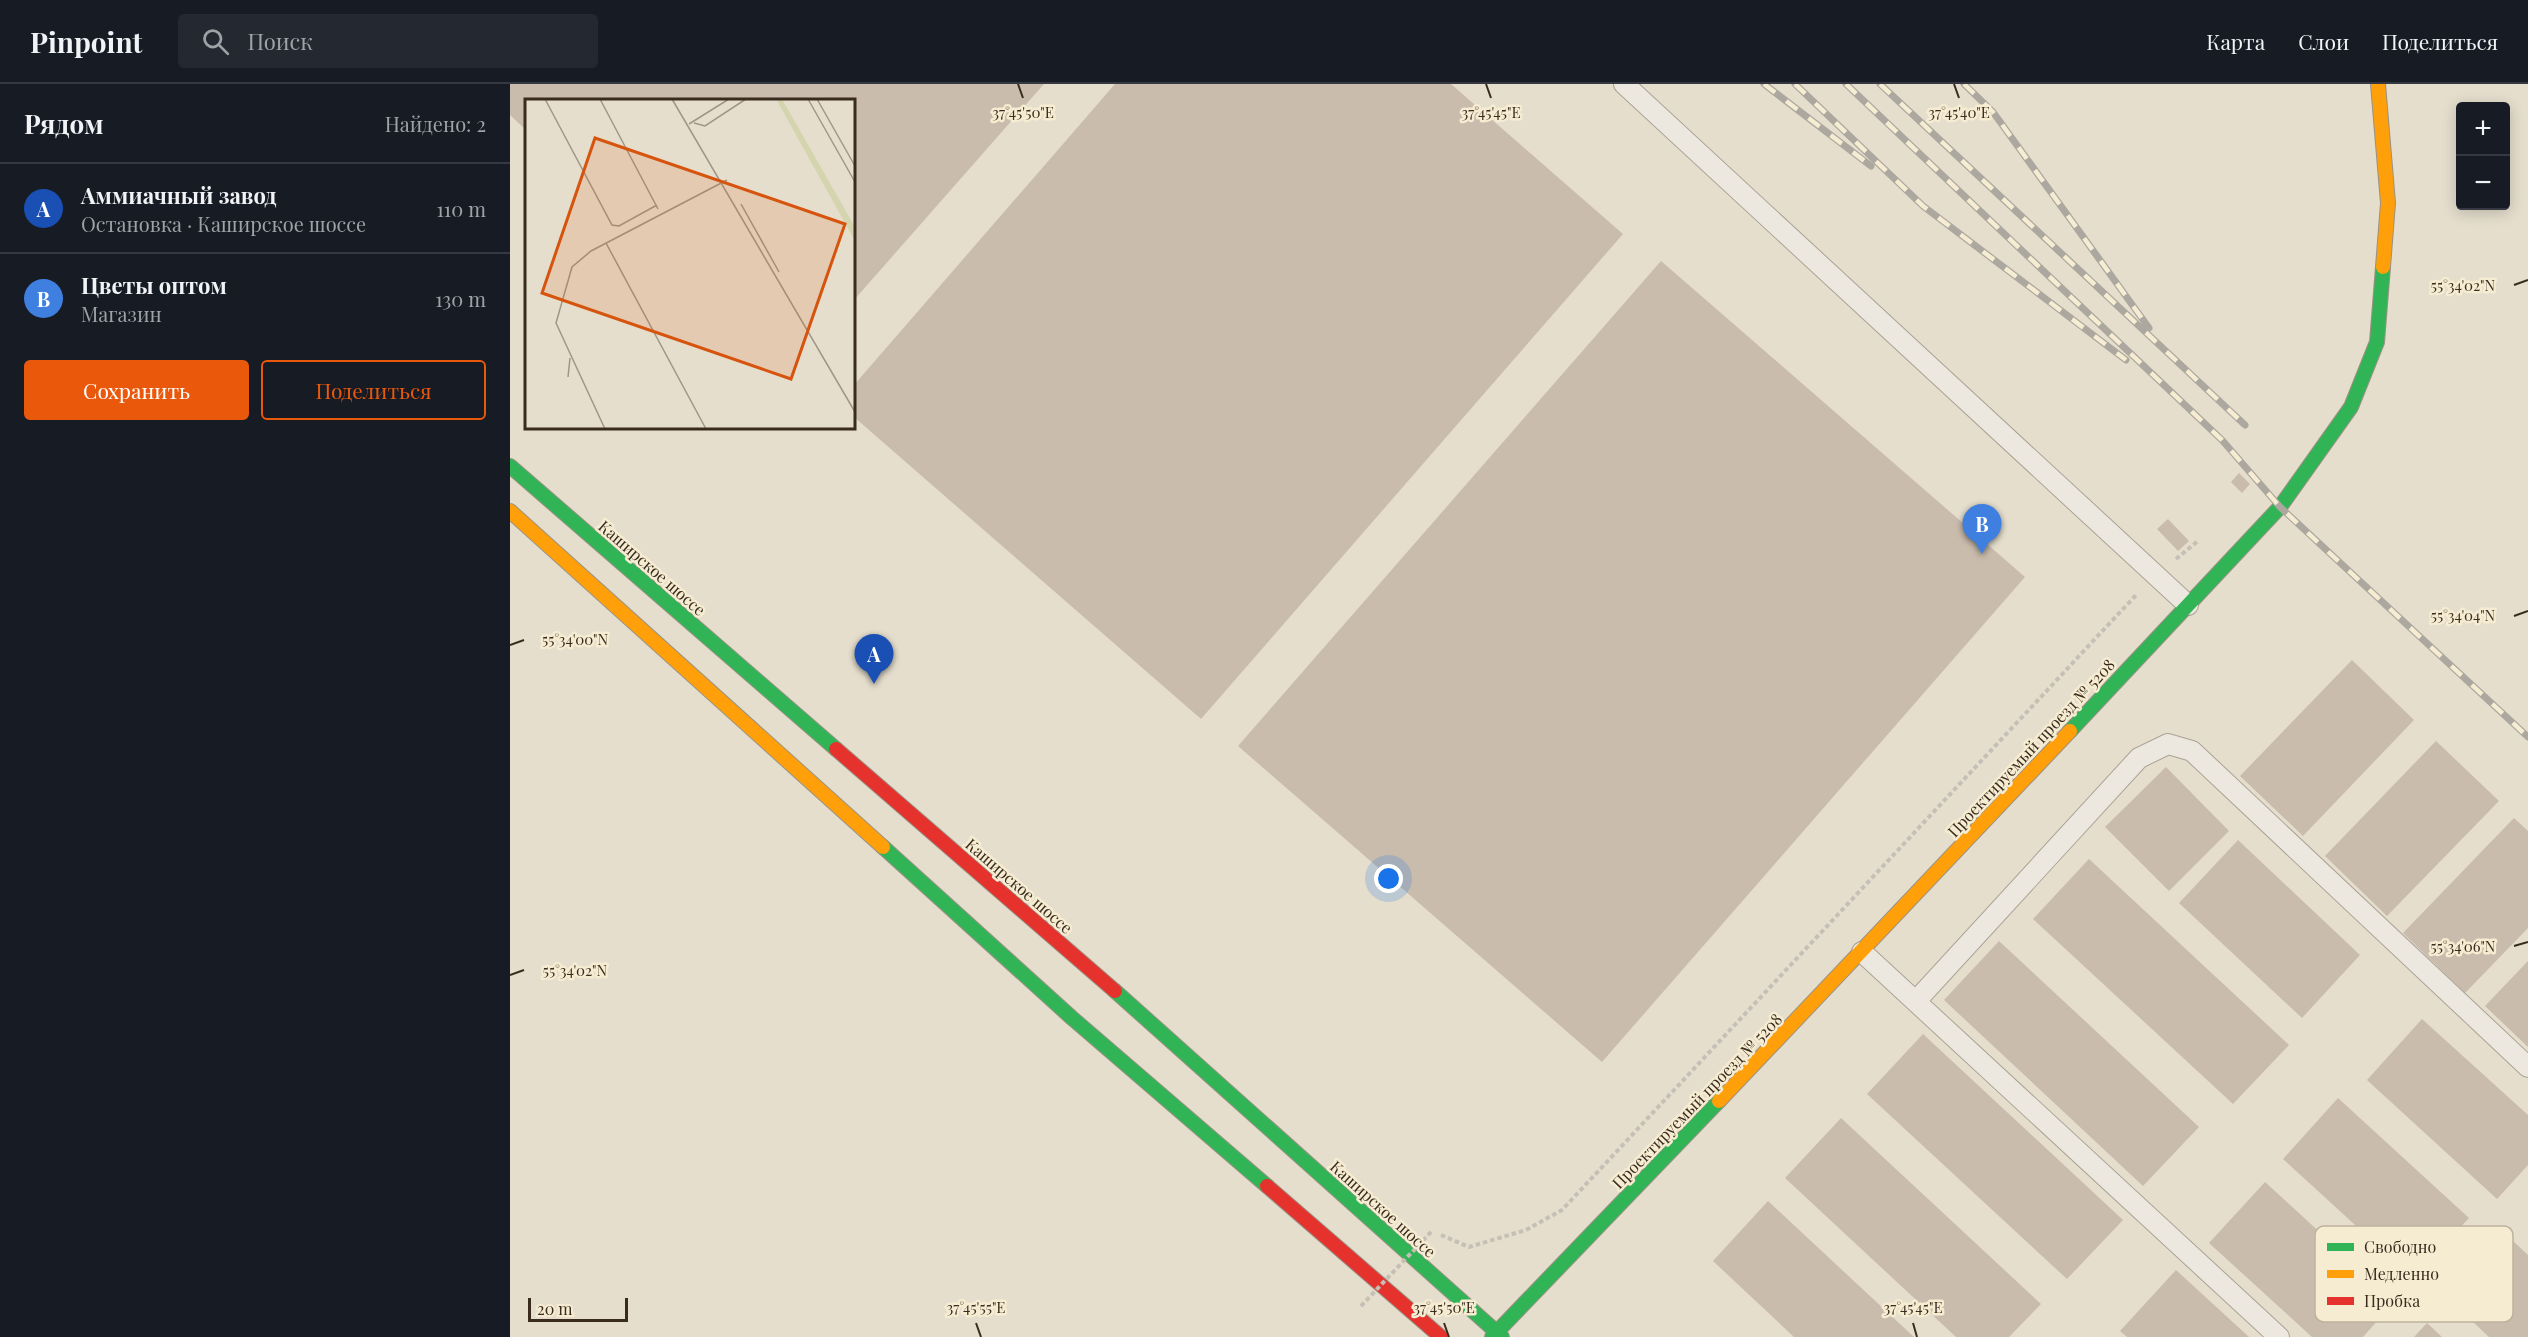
<!DOCTYPE html>
<html lang="ru">
<meta charset="utf-8">
<style>
body{margin:0;font-family:"Playfair Display",serif;background:#242831;color:#f1f3f6}
.controls{position:absolute;right:18px;top:18px;display:grid;overflow:hidden;border-radius:6px;box-shadow:0 3px 15px #0003}
.controls button{width:54px;height:54px;display:grid;place-items:center;padding:0;border:0;border-bottom:2px solid #363941;background:#171b24;color:#f1f3f6;font:30px sans-serif}
.scale{position:absolute;left:18px;bottom:15px;width:100px;box-sizing:border-box;padding-left:6px;border:3px solid #392b1e;border-top:0;font-size:16px;line-height:21px;white-space:nowrap;color:#392b1e;-webkit-text-stroke:4px #f6ecd2;paint-order:stroke}
.you{position:absolute;left:879px;top:795px;width:21px;height:21px;margin:-15px;border:4px solid #fff;border-radius:50%;background:#1a73e8;box-shadow:0 0 0 9px #1a73e833}
.badge{display:grid;place-items:center;width:39px;height:39px;border-radius:50%;background:#ea580c;color:#fff;font-size:20px;font-weight:700}
.pin{position:absolute;translate:-50% -50px;filter:drop-shadow(0 2px 3px #0008)}
.pin::after{content:'';position:absolute;top:32px;width:21px;height:18px;background:inherit;clip-path:polygon(0 0,100% 0,50% 100%)}
.list{margin:0;padding:0;list-style:none}
h2{display:flex;justify-content:space-between;align-items:center;height:78px;margin:0;padding:0 24px;font-size:26px}
h2 small{font-size:20px;font-weight:400;color:#9ea1a6}
.list li{display:grid;grid-template-columns:39px 1fr auto;gap:18px;align-items:center;box-sizing:border-box;height:90px;padding:0 24px;border-top:2px solid #363941}
.list b{display:block;font-size:22px;white-space:nowrap}
.list p{margin:0;font-size:20px;white-space:nowrap;color:#9ea1a6}
.list em{font-size:20px;font-style:normal;color:#9ea1a6}
.actions{display:flex;gap:12px;padding:18px 24px}
.actions a{flex:1;padding:14px 0;border:2px solid #ea580c;border-radius:6px;text-align:center;font-size:21px;color:#ea580c}
.actions .main{background:#ea580c;color:#fff}
.icon{flex:none;width:33px;height:33px;fill:none;stroke:currentColor;stroke-width:2;stroke-linecap:round;stroke-linejoin:round}
.map{position:relative;flex:none;width:2018px;height:1253px;overflow:hidden}
header{display:flex;align-items:center;gap:36px;box-sizing:border-box;height:84px;padding:0 30px;background:#171b24;border-bottom:2px solid #363941}
header strong{font-size:28px}
nav{display:flex;gap:33px;margin-inline-start:auto;font-size:21px}
.search{width:420px;height:54px;background:#242831;display:flex;align-items:center;gap:15px;box-sizing:border-box;padding:0 21px;border-radius:6px;color:#9ea1a6;font-size:22px}
main{display:flex}
aside{flex:1;background:#171b24}
.map>svg:first-child{display:block}
.building{fill:#c9bcad}
.lines{fill:none;stroke-linecap:round;stroke-linejoin:round}
.lane-casing{stroke:#aaa396;stroke-width:22}
.fast-casing{stroke:#9a9286;stroke-width:16}
.slow-casing{stroke:#9a9286;stroke-width:16}
.jam-casing{stroke:#9a9286;stroke-width:16}
.path{stroke:#c6bfb5;stroke-width:4;stroke-dasharray:4.5 3;stroke-linecap:butt}
.lane{stroke:#ede8df;stroke-width:20}
.fast{stroke:#30b455;stroke-width:14}
.slow{stroke:#ff9f0a;stroke-width:14}
.jam{stroke:#e5322d;stroke-width:14}
.rail-casing{stroke:#aca89f;stroke-width:7}
.rail{stroke:#f6ecd2;stroke-width:4.5;stroke-dasharray:14;stroke-linecap:butt}
.path-bridge{stroke:#c6bfb5;stroke-width:4;stroke-dasharray:4.5 3;stroke-linecap:butt}
.ticks{fill:none;stroke:#392b1e;stroke-width:2}
.labels{text-anchor:middle;stroke-width:5;stroke-linejoin:round;paint-order:stroke}
.street-label{font-size:16px;fill:#392b1e;stroke:#f6ecd2}
.inset-road{fill:none;stroke:#a09687;stroke-width:1.5}
.view{fill:#d6540e;fill-opacity:0.15;stroke:#d6540e;stroke-width:3}
.inset-edge{fill:none;stroke:#392b1e;stroke-width:3}
.key{fill:#f6ecd2;stroke:#bdb29c;stroke-width:1.5}
.key-label{font-size:16px;fill:#392b1e}
.ticks-label{font-size:15px;text-anchor:middle;fill:#392b1e;stroke:#f6ecd2;stroke-width:5;stroke-linejoin:round;paint-order:stroke}
</style>
<header>
<strong>Pinpoint</strong>
<div class="search"><svg class="icon" aria-label="search" viewBox="0 0 24 24"><circle cx="10" cy="10" r="6"/><path d="M15 15l6 6"/></svg>Поиск</div>
<nav><a>Карта</a><a>Слои</a><a>Поделиться</a></nav>
</header>
<main>
<aside>
<h2>Рядом<small>Найдено: 2</small></h2>
<ul class="list">
<li><span class="badge" style="background:#1a4fb4">A</span><div><b>Аммиачный завод</b><p>Остановка · Каширское шоссе</p></div><em>110 m</em></li>
<li><span class="badge" style="background:#3f7fe0">B</span><div><b>Цветы оптом</b><p>Магазин</p></div><em>130 m</em></li>
</ul>
<div class="actions"><a class="main">Сохранить</a><a>Поделиться</a></div>
</aside>
<div class="map">
<svg width="2018" height="1253" viewBox="0 0 2018 1253">
<rect width="100%" height="100%" fill="#e5decd"/>
<g class="building">
<polygon points="0,0 534,0 344,216 344,16 16,16 16,46 0,31"/>
<polygon points="605,0 941,0 1113,150 691,635 344,333 344,301"/>
<polygon points="1151,177 1515,493 1092,978 728,662"/>
<polygon points="1729,389 1740,400 1732,409 1721,398"/>
<polygon points="1658,435 1679,457 1668,467 1647,445"/>
<polygon points="1842,576 1904,636 1793,752 1730,692"/>
<polygon points="1926,657 1989,717 1877,832 1815,772"/>
<polygon points="1656,683 1719,747 1659,807 1595,743"/>
<polygon points="2004,734 2018,747 2018,844 1955,909 1893,849"/>
<polygon points="1728,756 1850,871 1792,934 1669,819"/>
<polygon points="1579,775 1779,961 1723,1020 1523,835"/>
<polygon points="1489,857 1689,1043 1633,1102 1434,916"/>
<polygon points="2018,877 2018,963 1975,922"/>
<polygon points="1912,935 2018,1031 2018,1081 1987,1115 1857,996"/>
<polygon points="1413,950 1613,1136 1557,1195 1357,1010"/>
<polygon points="1828,1014 1959,1134 1903,1194 1773,1075"/>
<polygon points="1331,1034 1531,1220 1499,1253 1446,1253 1275,1094"/>
<polygon points="1755,1098 1885,1217 1853,1253 1802,1253 1699,1159"/>
<polygon points="1258,1117 1404,1253 1284,1253 1203,1177"/>
<polygon points="2003,1157 2018,1171 2018,1253 1979,1253 1944,1220"/>
<polygon points="1666,1186 1739,1253 1617,1253 1610,1247"/>
<polygon points="1917,1239 1932,1253 1904,1253"/>
</g>
<g class="lines">
<defs>
<g id="lane">
<polyline points="1114,0 1678,521"/>
<polyline points="1352,868 1769,1253"/>
<polyline points="1406,917 1629,674 1658,660 1682,667 2018,983"/>
</g>
<g id="fast">
<polyline points="0,382 326,665"/>
<polyline points="1560,647 1770,423 1841,323 1867,258 1873,183"/>
<polyline points="373,763 562,934 757,1102"/>
<polyline points="605,907 992,1253"/>
<polyline points="982,1253 1209,1017"/>
</g>
<g id="slow">
<polyline points="1868,0 1878,119 1873,183"/>
<polyline points="0,427 373,763"/>
<polyline points="1209,1017 1560,647"/>
</g>
<g id="jam">
<polyline points="326,665 605,907"/>
<polyline points="757,1102 931,1253"/>
</g>
</defs>
<use href="#lane" class="lane-casing"/>
<use href="#fast" class="fast-casing"/>
<use href="#slow" class="slow-casing"/>
<use href="#jam" class="jam-casing"/>
<g class="path">
<polyline points="1666,475 1688,457"/>
<polyline points="931,1151 959,1163 1016,1146 1052,1126 1627,510"/>
</g>
<use href="#lane" class="lane"/>
<use href="#fast" class="fast"/>
<use href="#slow" class="slow"/>
<use href="#jam" class="jam"/>
<defs>
<g id="rail">
<polyline points="1254,0 1361,82"/>
<polyline points="1285,0 1413,122 1616,276"/>
<polyline points="1336,0 1712,356 1770,423 2018,653"/>
<polyline points="1370,0 1735,341"/>
<polyline points="1454,0 1483,28 1639,244"/>
</g>
</defs>
<use href="#rail" class="rail-casing"/>
<use href="#rail" class="rail"/>
<polyline class="path-bridge" points="851,1222 922,1147"/>
</g>
<path class="ticks" d="M508,0L513,14M976,0L981,14M1444,0L1449,14M2004,201L2018,196M2004,532L2018,527M0,561L14,556M2004,862L2018,858M0,891L14,886M466,1239L471,1253M934,1239L939,1253M1403,1239L1407,1253"/>
<g class="labels">
<g class="street-label">
<text transform="translate(142 484) rotate(41)" y="6">Каширское шоссе</text>
<text transform="translate(1521 664) rotate(-47)" y="6">Проектируемый проезд № 5208</text>
<text transform="translate(509 802) rotate(41)" y="6">Каширское шоссе</text>
<text transform="translate(1187 1017) rotate(-46)" y="6">Проектируемый проезд № 5208</text>
<text transform="translate(873 1125) rotate(42)" y="6">Каширское шоссе</text>
</g>
</g>
<g transform="translate(15 15)">
<rect width="330" height="330" fill="#e5decd"/>
<path d="M251,0H257L330,128V142Z" fill="#d4d5af"/>
<path class="inset-road" d="M20,0L87,126L94,127L132,106M75,0L133,110M147,0L330,313M283,0L330,83M292,0L330,67M169,24L180,27L221,0M164,25L204,0M216,105L254,173M81,144L181,330M43,278L45,259M80,330L31,224L47,168L66,152L202,81"/>
<path class="view" d="M70,39L320,125L266,280L17,194Z"/>
<rect width="330" height="330" class="inset-edge"/>
</g>
<rect x="1805" y="1142" width="198" height="96" rx="9" class="key"/>
<rect x="1817" y="1159" width="27" height="8" fill="#30b455"/>
<rect x="1817" y="1186" width="27" height="8" fill="#ff9f0a"/>
<rect x="1817" y="1213" width="27" height="8" fill="#e5322d"/>
<g class="key-label">
<text x="1854" y="1169">Свободно</text>
<text x="1854" y="1196">Медленно</text>
<text x="1854" y="1223">Пробка</text>
</g>
<g class="ticks-label">
<text x="981" y="34">37°45'45"E</text>
<text x="1449" y="34">37°45'40"E</text>
<text x="513" y="34">37°45'50"E</text>
<text x="1953" y="207">55°34'02"N</text>
<text x="1953" y="537">55°34'04"N</text>
<text x="65" y="561">55°34'00"N</text>
<text x="1953" y="868">55°34'06"N</text>
<text x="65" y="892">55°34'02"N</text>
<text x="466" y="1229">37°45'55"E</text>
<text x="934" y="1229">37°45'50"E</text>
<text x="1403" y="1229">37°45'45"E</text>
</g>
</svg>
<div class="controls">
<button>+</button>
<button>−</button>
</div>
<div class="scale">20 m</div>
<div class="you"></div>
<div class="pin badge" style="left:364px;top:600px;background:#1a4fb4">A</div>
<div class="pin badge" style="left:1472px;top:470px;background:#3f7fe0">B</div>
</div>
</main>
